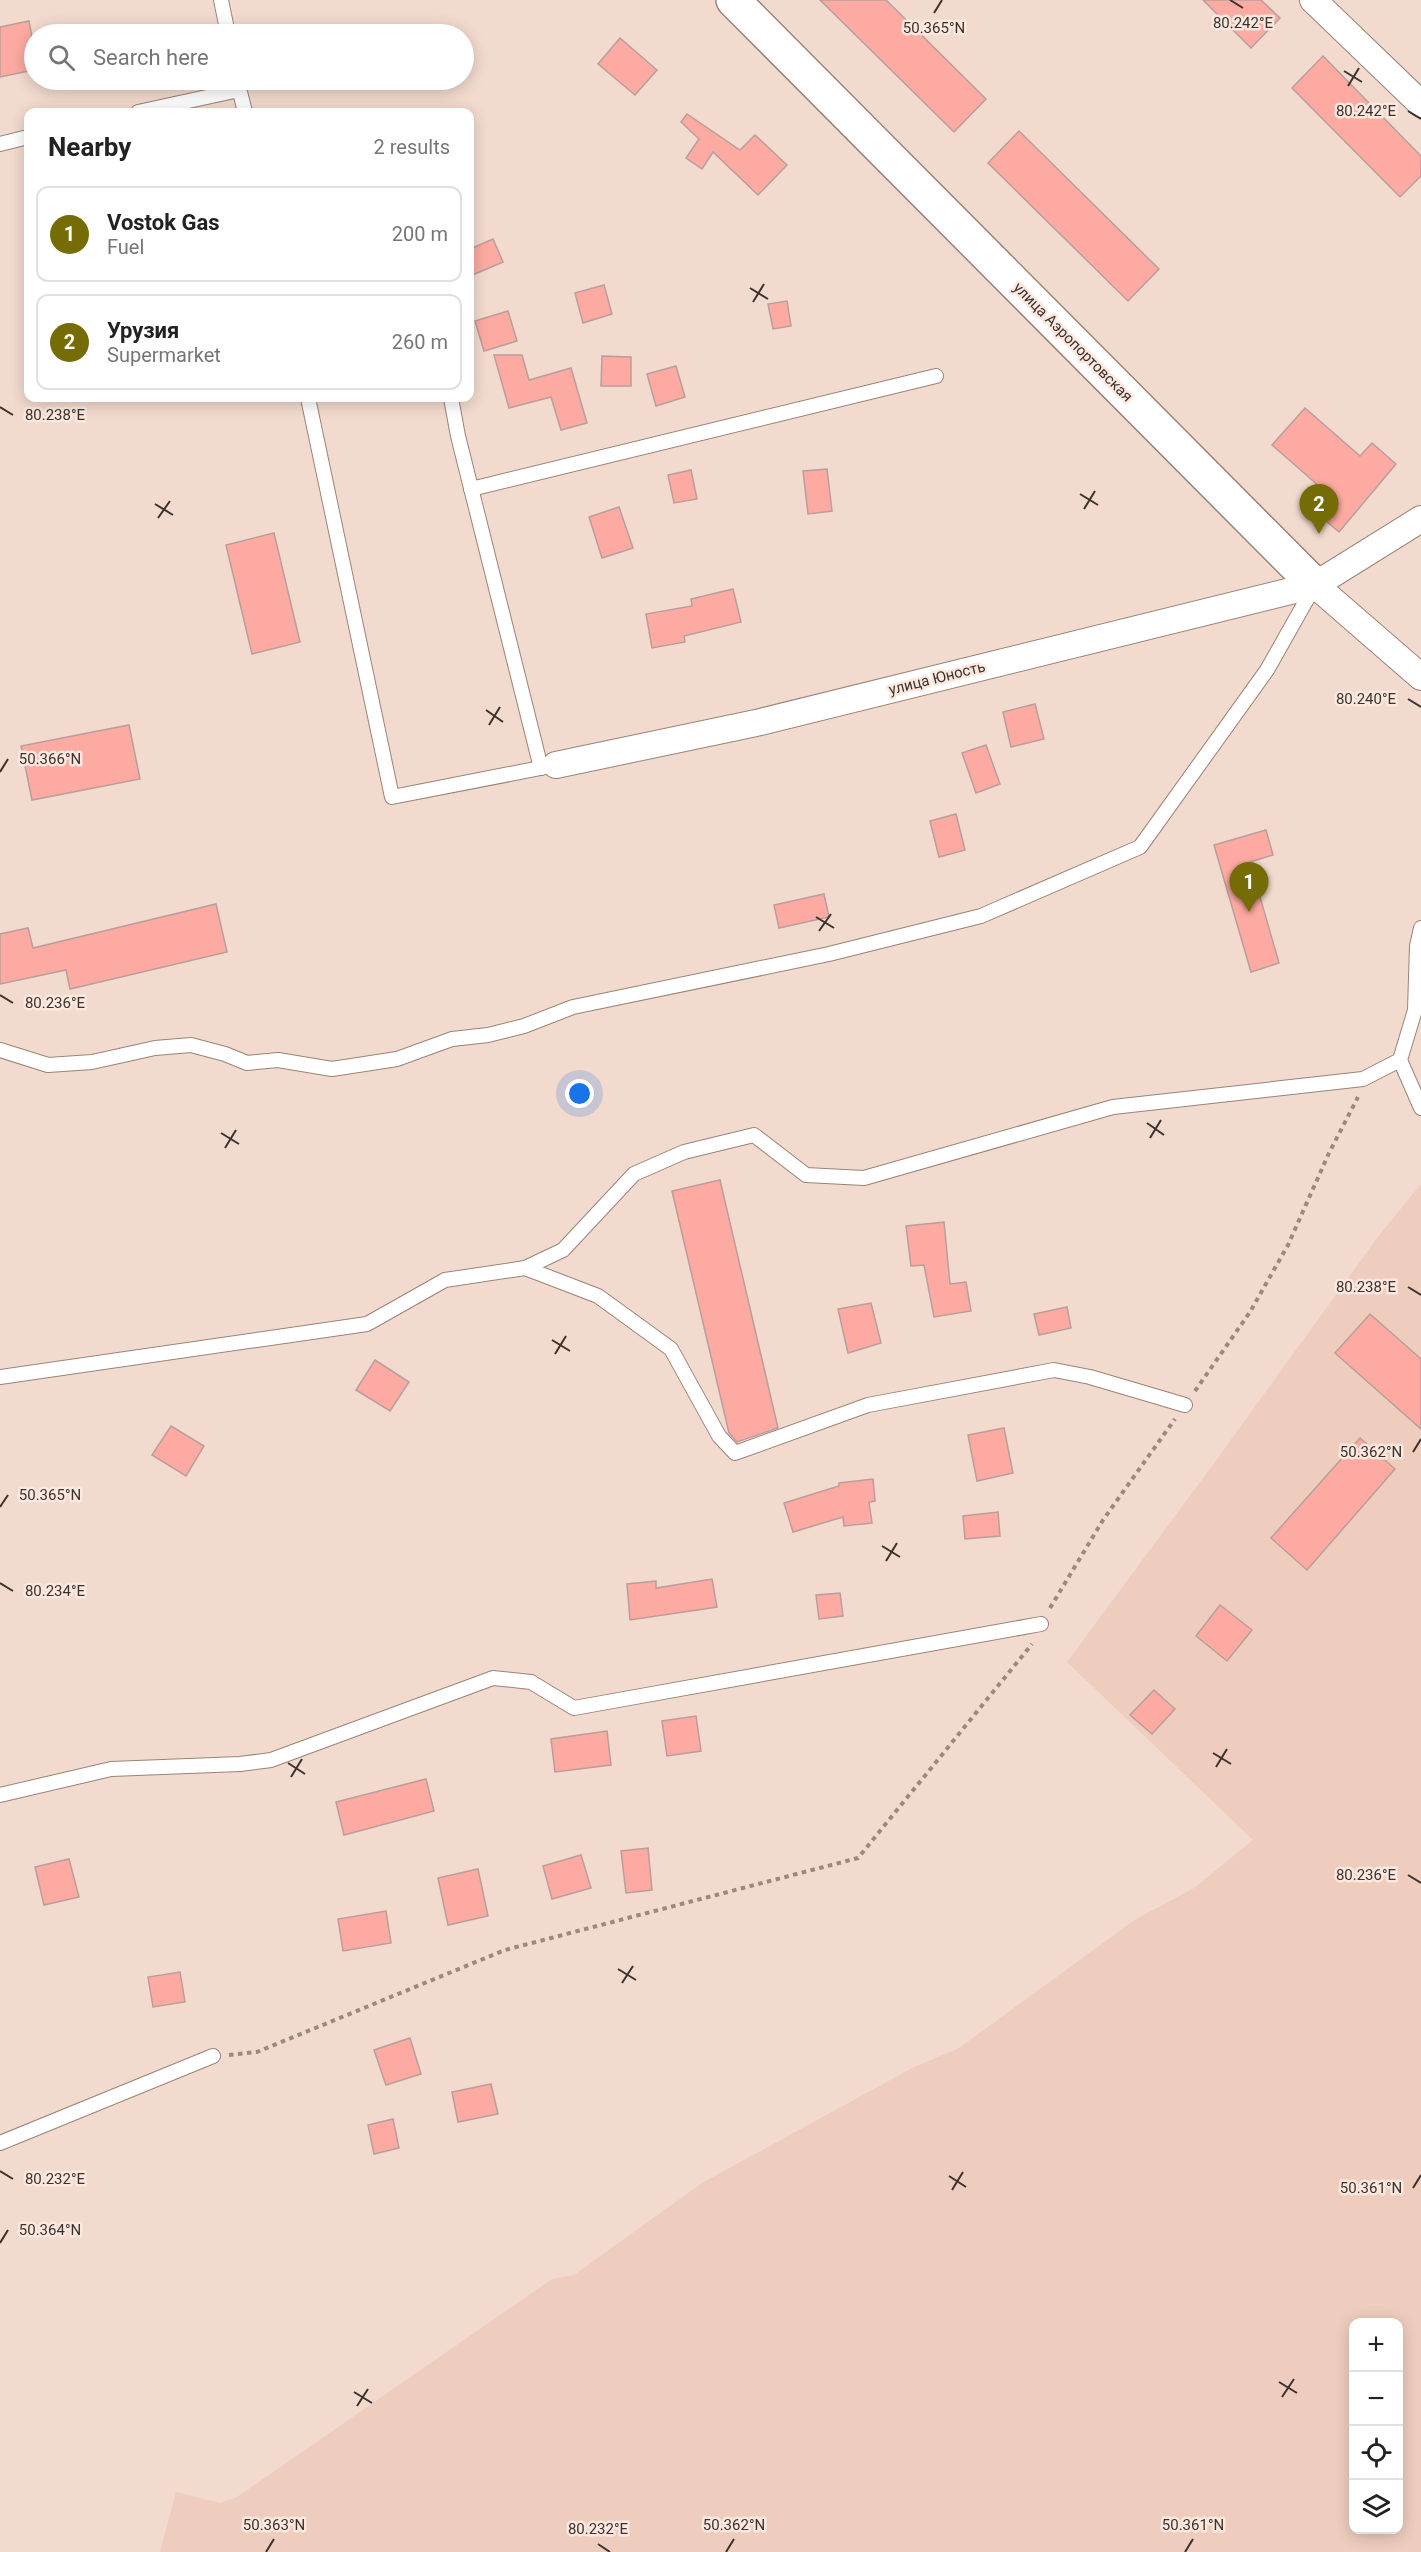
<!DOCTYPE html>
<meta charset="utf-8">
<style>
body{margin:0;font-family:Roboto,sans-serif;background:#f6f6f6;color:#222}
.controls{position:absolute;right:18px;bottom:18px;display:grid;overflow:hidden;border-radius:12px;box-shadow:0 3px 15px #0003}
.controls button{width:54px;height:54px;display:grid;place-items:center;padding:0;border:0;border-bottom:2px solid #e0e0e0;background:#fff;color:#222;font:30px sans-serif}
.you{position:absolute;left:580px;top:1094px;width:21px;height:21px;margin:-15px;border:4px solid #fff;border-radius:50%;background:#1a73e8;box-shadow:0 0 0 9px #1a73e833}
.badge{display:grid;place-items:center;width:39px;height:39px;border-radius:50%;background:#766c06;color:#fff;font-size:20px;font-weight:700}
.pin{position:absolute;translate:-50% -50px;filter:drop-shadow(0 2px 3px #0008)}
.pin::after{content:'';position:absolute;top:32px;width:21px;height:18px;background:inherit;clip-path:polygon(0 0,100% 0,50% 100%)}
.list{margin:0;padding:0;list-style:none}
h2{display:flex;justify-content:space-between;align-items:center;height:78px;margin:0;padding:0 24px;font-size:26px}
h2 small{font-size:20px;font-weight:400;color:#767676}
.list li{display:grid;grid-template-columns:39px 1fr auto;gap:18px;align-items:center;box-sizing:border-box;height:96px;margin:0 12px 12px;padding:0 12px;border:2px solid #e0e0e0;border-radius:12px}
.list b{display:block;font-size:22px;white-space:nowrap}
.list p{margin:0;font-size:20px;white-space:nowrap;color:#767676}
.list em{font-size:20px;font-style:normal;color:#767676}
.icon{flex:none;width:33px;height:33px;fill:none;stroke:currentColor;stroke-width:2;stroke-linecap:round;stroke-linejoin:round}
.map{position:relative;flex:none;width:1421px;height:2552px;overflow:hidden}
.search{position:absolute;background:#fff;box-shadow:0 3px 15px #0003;left:24px;top:24px;width:450px;height:66px;display:flex;align-items:center;gap:15px;box-sizing:border-box;padding:0 21px;border-radius:33px;color:#767676;font-size:22px}
.panel{position:absolute;background:#fff;box-shadow:0 3px 15px #0003;left:24px;top:108px;width:450px;height:294px;border-radius:12px}
.map>svg:first-child{display:block}
.built{fill:#eecdbe;fill-rule:evenodd}
.building{fill:#fdaaa2;stroke:#b99e9b;stroke-width:1.5}
.lines{fill:none;stroke-linecap:round;stroke-linejoin:round}
.service-casing{stroke:#9a8378;stroke-width:16}
.minor-casing{stroke:#9a8378;stroke-width:28}
.tertiary-casing{stroke:#9a8378;stroke-width:36}
.path{stroke:#9a8980;stroke-width:4;stroke-dasharray:4.5 4.5;stroke-linecap:butt}
.service{stroke:#fff;stroke-width:14}
.minor{stroke:#fff;stroke-width:26}
.tertiary{stroke:#fff;stroke-width:33}
.ticks{fill:none;stroke:#3b322d;stroke-width:2}
.labels{text-anchor:middle;stroke-width:5;stroke-linejoin:round;paint-order:stroke}
.street-label{font-size:15px;fill:#3b322d;stroke:#fde8df}
.ticks-label{font-size:15px;text-anchor:middle;fill:#3b322d;stroke:#fde8df;stroke-width:5;stroke-linejoin:round;paint-order:stroke}
</style>
<div class="map">
<svg width="1421" height="2552" viewBox="0 0 1421 2552">
<rect width="100%" height="100%" fill="#f3dace"/>
<path class="built" d="M1421,1184V2552H160L176,2492L220,2503L237,2497L552,2279L574,2275L702,2183L912,2068L959,2048L1136,1919L1194,1888L1253,1840L1067,1662L1209,1470L1380,1234ZM1354,2322H1398V2530H1354Z"/>
<g class="building">
<polygon points="820,0 886,0 986,99 954,132"/>
<polygon points="1203,0 1261,0 1280,18 1251,48"/>
<polygon points="29,21 34,48 34,70 0,77 0,27"/>
<polygon points="620,38 657,70 635,95 598,64"/>
<polygon points="1323,56 1421,156 1421,176 1400,197 1292,88"/>
<polygon points="687,114 740,150 755,135 787,165 758,195 713,152 702,169 686,158 699,139 681,122"/>
<polygon points="1019,131 1159,269 1128,301 988,163"/>
<polygon points="493,239 503,262 470,276 470,249"/>
<polygon points="604,285 612,314 583,323 575,293"/>
<polygon points="787,301 791,326 773,329 768,304"/>
<polygon points="508,311 517,341 484,351 475,321"/>
<polygon points="494,355 522,355 529,380 571,368 587,423 561,430 551,397 509,408"/>
<polygon points="602,356 631,357 631,386 601,386"/>
<polygon points="676,366 685,397 656,406 647,374"/>
<polygon points="1305,408 1360,456 1372,443 1396,464 1339,532 1314,511 1328,494 1272,445"/>
<polygon points="827,469 832,511 808,514 803,471"/>
<polygon points="691,470 697,499 674,503 668,475"/>
<polygon points="619,507 633,548 602,558 589,517"/>
<polygon points="274,533 300,642 252,654 226,545"/>
<polygon points="733,589 741,622 684,636 685,642 652,648 646,614 692,606 691,599"/>
<polygon points="1035,704 1044,739 1011,747 1003,712"/>
<polygon points="129,725 140,779 32,800 21,746"/>
<polygon points="986,745 1000,784 976,793 962,753"/>
<polygon points="956,814 965,850 939,857 930,821"/>
<polygon points="1266,830 1273,855 1250,862 1279,963 1251,972 1214,845"/>
<polygon points="824,894 829,917 779,928 774,905"/>
<polygon points="216,904 227,952 70,989 66,970 0,984 0,934 28,928 33,948"/>
<polygon points="720,1180 778,1428 737,1442 729,1433 672,1191"/>
<polygon points="944,1222 950,1284 966,1282 971,1311 934,1317 924,1265 911,1266 906,1226"/>
<polygon points="871,1303 881,1343 848,1353 838,1309"/>
<polygon points="1067,1307 1071,1328 1039,1335 1034,1314"/>
<polygon points="1370,1314 1421,1359 1421,1429 1335,1353"/>
<polygon points="375,1360 409,1382 390,1411 356,1390"/>
<polygon points="171,1426 204,1446 186,1476 152,1455"/>
<polygon points="1004,1428 1013,1473 977,1481 968,1435"/>
<polygon points="1360,1438 1395,1469 1307,1570 1271,1538"/>
<polygon points="873,1479 875,1501 869,1502 872,1523 844,1526 843,1517 793,1532 784,1503 839,1486 839,1483"/>
<polygon points="998,1512 1000,1536 965,1539 963,1516"/>
<polygon points="712,1579 717,1607 630,1620 627,1584 656,1581 656,1588"/>
<polygon points="840,1593 843,1616 819,1619 816,1595"/>
<polygon points="1220,1605 1252,1630 1227,1661 1196,1636"/>
<polygon points="1154,1690 1175,1709 1152,1734 1130,1715"/>
<polygon points="696,1716 701,1751 667,1756 662,1721"/>
<polygon points="607,1731 611,1765 555,1772 551,1739"/>
<polygon points="426,1779 434,1811 344,1835 336,1802"/>
<polygon points="648,1848 652,1890 626,1893 621,1851"/>
<polygon points="581,1855 591,1888 552,1899 543,1866"/>
<polygon points="69,1859 79,1897 44,1905 35,1867"/>
<polygon points="478,1869 488,1916 448,1925 438,1878"/>
<polygon points="386,1911 391,1943 343,1951 338,1919"/>
<polygon points="180,1972 185,2002 153,2007 148,1977"/>
<polygon points="410,2038 421,2074 386,2085 374,2050"/>
<polygon points="491,2084 498,2114 458,2122 452,2092"/>
<polygon points="393,2119 399,2148 374,2154 368,2125"/>
</g>
<g class="lines">
<defs>
<g id="service">
<polyline points="221,0 228,34"/>
<polyline points="237,80 245,112"/>
<polyline points="138,112 239,90"/>
<polyline points="0,144 28,137"/>
<polyline points="308,398 392,797 556,765"/>
<polyline points="451,398 458,436 541,768"/>
<polyline points="471,489 936,376"/>
<polyline points="1421,928 1417,946 1415,1010 1400,1060 1421,1108"/>
<polyline points="0,1050 48,1065 92,1062 155,1048 191,1045 225,1054 247,1063 278,1060 332,1069 397,1059 452,1039 488,1035 524,1026 573,1007 829,954 981,916 1140,847 1267,670 1315,585"/>
<polyline points="525,1268 598,1296 671,1349 719,1436 735,1453 868,1405 1054,1370 1090,1377 1185,1405"/>
<polyline points="0,1377 367,1324 445,1280 525,1268 563,1250 634,1174 684,1152 754,1135 806,1175 864,1178 1113,1107 1363,1079 1400,1060"/>
<polyline points="0,1795 111,1769 240,1764 271,1760 493,1678 531,1682 574,1708 1041,1624"/>
<polyline points="0,2143 213,2056"/>
</g>
<g id="minor">
<polyline points="1313,0 1421,104"/>
<polyline points="1315,585 1421,677"/>
<polyline points="556,765 756,723 1315,585 1421,519"/>
</g>
<polyline id="tertiary" points="733,0 1315,585"/>
</defs>
<use href="#service" class="service-casing"/>
<use href="#minor" class="minor-casing"/>
<use href="#tertiary" class="tertiary-casing"/>
<g class="path">
<polyline points="1195,1391 1250,1312 1288,1245 1329,1153 1358,1097"/>
<polyline points="1050,1608 1103,1520 1175,1419"/>
<polyline points="229,2055 257,2052 505,1950 858,1858 1032,1644"/>
</g>
<use href="#service" class="service"/>
<use href="#minor" class="minor"/>
<use href="#tertiary" class="tertiary"/>
</g>
<path class="ticks" d="M1230,0L1243,8M934,13L942,0M1344,71L1362,82M1348,86L1359,68M1408,111L1421,119M750,288L768,299M753,302L764,284M0,407L13,415M1080,494L1098,505M155,504L173,515M1084,509L1095,491M158,518L170,501M1408,699L1421,707M486,710L503,722M489,725L500,707M0,772L8,759M816,917L834,928M819,931L831,914M0,995L13,1003M1147,1123L1164,1135M221,1133L239,1144M1150,1138L1161,1120M225,1148L236,1130M1408,1287L1421,1295M552,1340L570,1351M555,1354L566,1336M1413,1452L1421,1439M0,1507L8,1495M882,1546L900,1557M886,1561L897,1543M0,1583L13,1591M1213,1753L1231,1764M288,1763L305,1774M1216,1767L1227,1749M291,1777L302,1759M1408,1875L1421,1883M618,1969L636,1980M622,1983L633,1966M0,2171L13,2179M949,2176L966,2187M1413,2188L1421,2175M952,2190L963,2172M0,2243L8,2230M1279,2382L1297,2393M354,2392L372,2403M1282,2397L1294,2379M357,2406L368,2389M598,2544L610,2552M266,2552L274,2539M726,2552L734,2539M1185,2552L1193,2539"/>
<g class="labels">
<g class="street-label">
<text transform="translate(1073 342) rotate(45)" y="5">улица Аэропортовская</text>
<text transform="translate(937 678) rotate(-14)" y="5">улица Юность</text>
</g>
</g>
<g class="ticks-label">
<text x="1243" y="28">80.242°E</text>
<text x="934" y="33">50.365°N</text>
<text x="1366" y="116">80.242°E</text>
<text x="55" y="420">80.238°E</text>
<text x="1366" y="704">80.240°E</text>
<text x="50" y="764">50.366°N</text>
<text x="55" y="1008">80.236°E</text>
<text x="1366" y="1292">80.238°E</text>
<text x="1371" y="1457">50.362°N</text>
<text x="50" y="1500">50.365°N</text>
<text x="55" y="1596">80.234°E</text>
<text x="1366" y="1880">80.236°E</text>
<text x="55" y="2184">80.232°E</text>
<text x="1371" y="2193">50.361°N</text>
<text x="50" y="2235">50.364°N</text>
<text x="274" y="2530">50.363°N</text>
<text x="734" y="2530">50.362°N</text>
<text x="1193" y="2530">50.361°N</text>
<text x="598" y="2534">80.232°E</text>
</g>
</svg>
<div class="controls">
<button>+</button>
<button>−</button>
<button><svg class="icon" aria-label="locate" viewBox="0 0 24 24"><circle cx="12" cy="12" r="6"/><path d="M12 2v4M12 18v4M2 12h4M18 12h4"/></svg></button>
<button><svg class="icon" aria-label="layers" viewBox="0 0 24 24"><path d="M12 4l9 5-9 5-9-5zM3 14l9 5 9-5"/></svg></button>
</div>
<div class="you"></div>
<div class="pin badge" style="left:1249px;top:912px">1</div>
<div class="pin badge" style="left:1319px;top:534px">2</div>
<div class="search"><svg class="icon" aria-label="search" viewBox="0 0 24 24"><circle cx="10" cy="10" r="6"/><path d="M15 15l6 6"/></svg>Search here</div>
<section class="panel">
<h2>Nearby<small>2 results</small></h2>
<ul class="list">
<li><span class="badge">1</span><div><b>Vostok Gas</b><p>Fuel</p></div><em>200 m</em></li>
<li><span class="badge">2</span><div><b>Урузия</b><p>Supermarket</p></div><em>260 m</em></li>
</ul>
</section>
</div>
